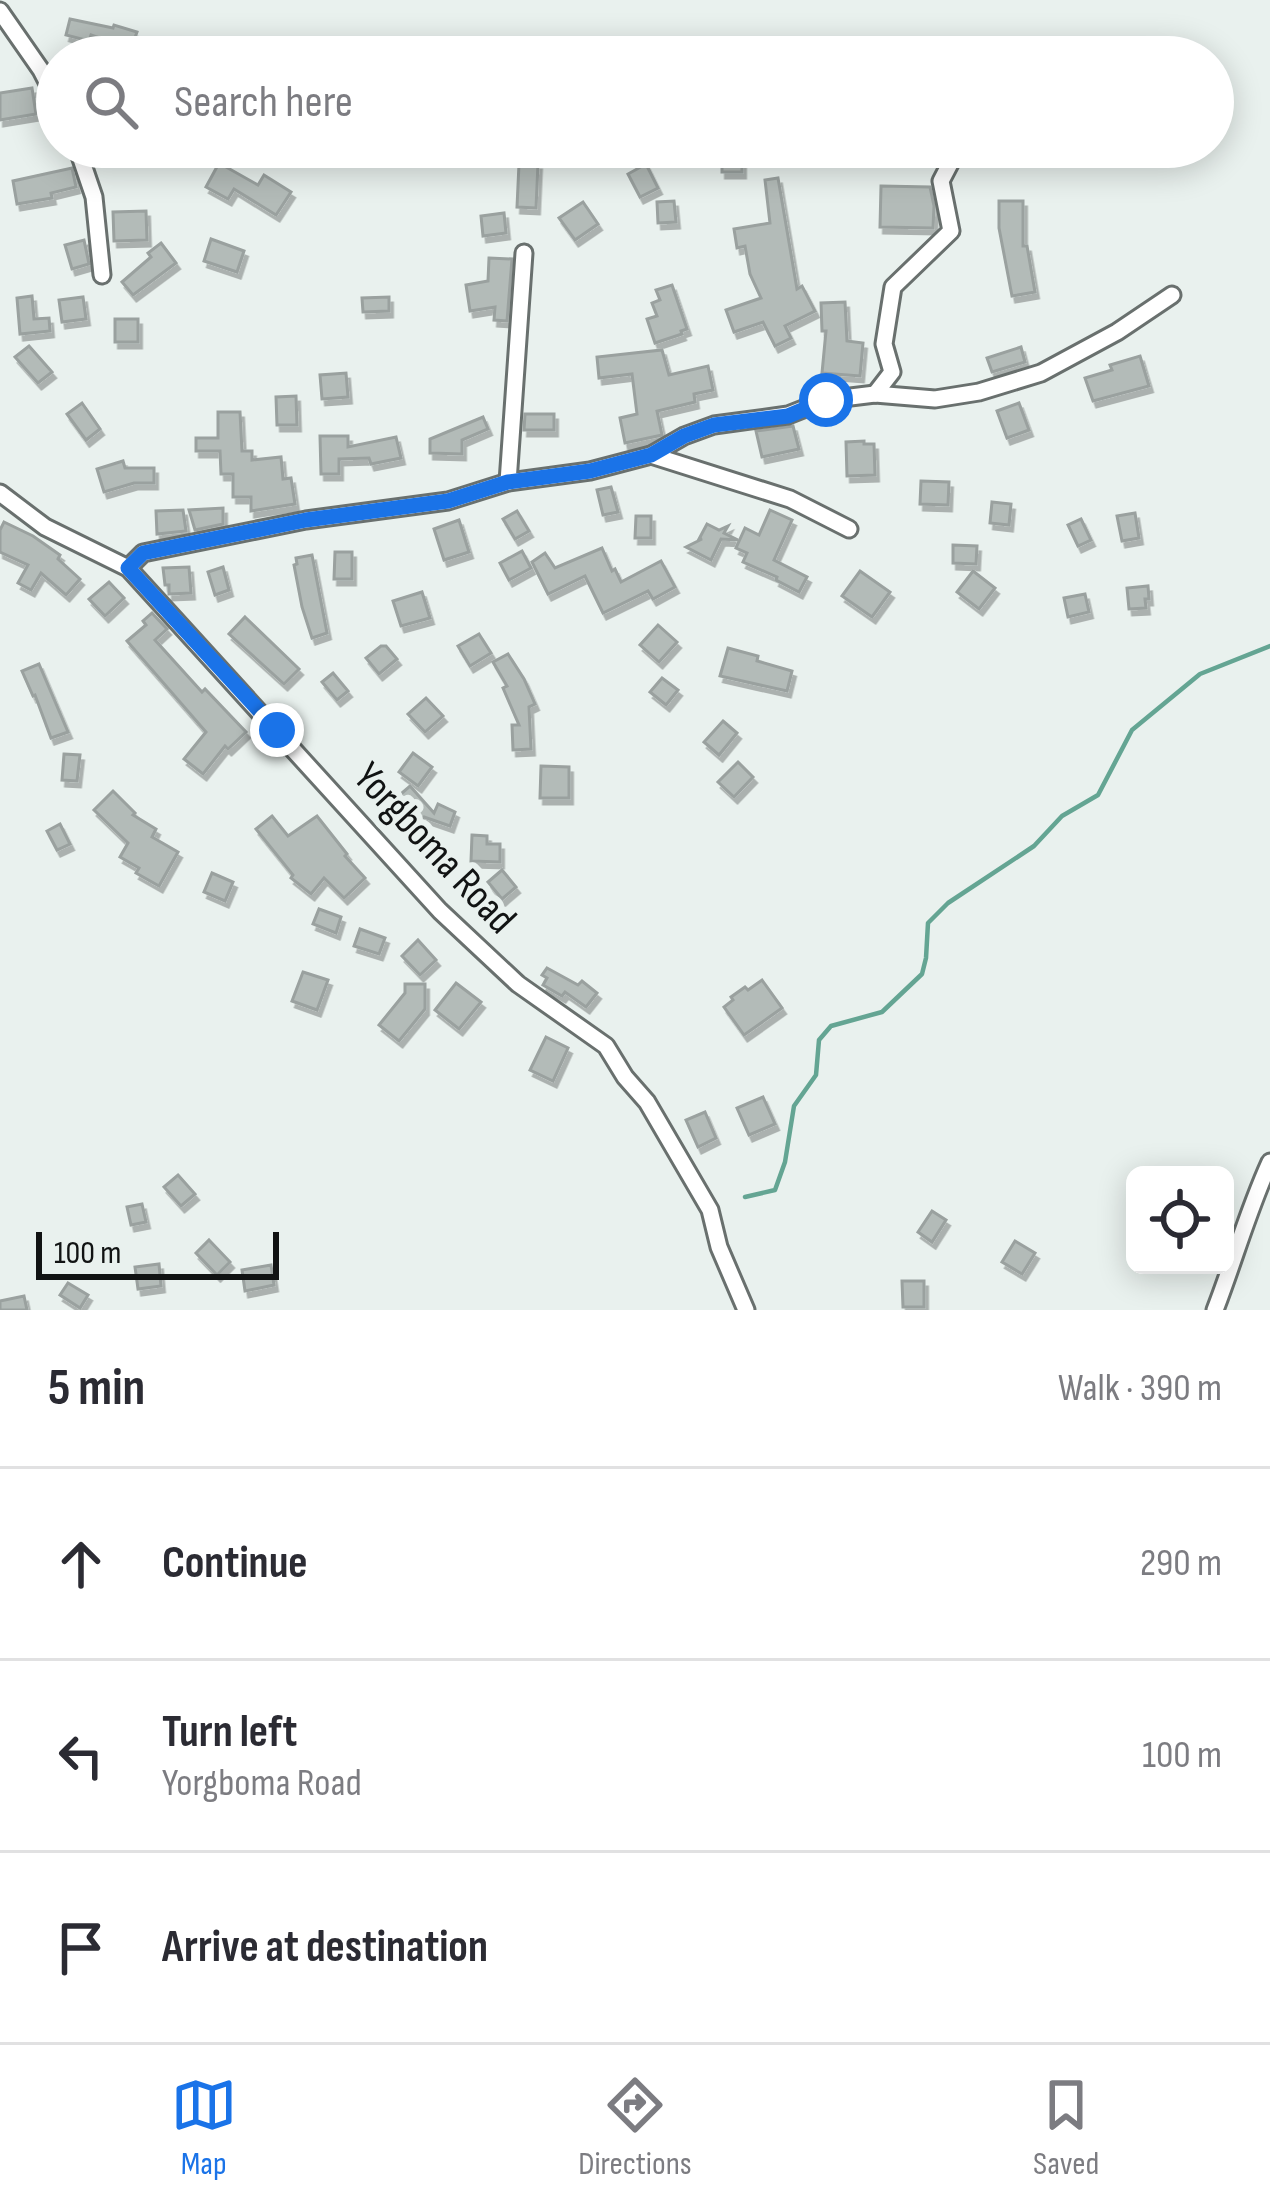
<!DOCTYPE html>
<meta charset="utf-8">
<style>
body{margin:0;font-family:"Sofia Sans Condensed",sans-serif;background:#f2f2f3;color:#2b2b33}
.controls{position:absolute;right:36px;bottom:36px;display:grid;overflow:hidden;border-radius:18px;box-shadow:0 6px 30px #0003}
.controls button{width:108px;height:108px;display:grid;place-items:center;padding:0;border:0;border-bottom:3px solid #e1e1e2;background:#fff;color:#2b2b33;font:60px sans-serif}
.scale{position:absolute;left:36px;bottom:30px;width:243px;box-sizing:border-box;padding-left:12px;border:6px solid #111313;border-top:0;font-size:33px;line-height:42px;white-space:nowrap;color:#111313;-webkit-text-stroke:9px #e9f1ee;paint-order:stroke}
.stop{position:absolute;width:36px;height:36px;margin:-27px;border:9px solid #1a73e8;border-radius:50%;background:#fff}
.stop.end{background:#1a73e8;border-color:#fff;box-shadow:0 3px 12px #0008}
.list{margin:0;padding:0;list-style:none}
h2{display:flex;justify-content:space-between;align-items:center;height:156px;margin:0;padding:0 48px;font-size:51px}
h2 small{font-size:39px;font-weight:400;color:#7c7c81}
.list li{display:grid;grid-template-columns:78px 1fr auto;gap:36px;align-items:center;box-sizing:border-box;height:192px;padding:0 48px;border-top:3px solid #e1e1e2}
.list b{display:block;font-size:45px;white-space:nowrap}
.list p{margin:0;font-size:39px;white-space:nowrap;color:#7c7c81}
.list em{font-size:39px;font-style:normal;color:#7c7c81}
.icon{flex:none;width:66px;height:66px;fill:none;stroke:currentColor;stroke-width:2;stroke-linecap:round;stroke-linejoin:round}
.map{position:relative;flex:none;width:1270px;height:1310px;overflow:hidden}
.search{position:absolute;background:#fff;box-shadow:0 6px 30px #0003;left:36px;right:36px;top:36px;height:132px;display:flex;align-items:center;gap:30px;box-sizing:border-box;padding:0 42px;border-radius:66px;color:#7c7c81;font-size:45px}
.sheet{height:732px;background:#fff}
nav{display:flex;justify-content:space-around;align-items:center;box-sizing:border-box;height:168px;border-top:3px solid #e1e1e2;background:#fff;font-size:33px;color:#7c7c81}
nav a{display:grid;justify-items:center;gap:6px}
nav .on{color:#1a73e8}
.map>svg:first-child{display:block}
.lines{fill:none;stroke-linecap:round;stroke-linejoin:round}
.stream{stroke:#64a593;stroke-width:4.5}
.building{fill:#b3bbb8;stroke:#9aa19f;stroke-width:3;filter:url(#shadow)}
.street-casing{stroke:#69706e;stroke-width:21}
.street{stroke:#fff;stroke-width:15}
.route{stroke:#1a73e8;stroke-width:15}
.labels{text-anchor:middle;stroke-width:12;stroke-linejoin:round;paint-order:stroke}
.street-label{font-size:42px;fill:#111313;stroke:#e9f1ee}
</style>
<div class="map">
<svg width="1270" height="1310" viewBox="0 0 1270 1310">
<defs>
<filter id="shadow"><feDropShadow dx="3.5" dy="6" stdDeviation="0" flood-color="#0004"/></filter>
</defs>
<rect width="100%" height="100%" fill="#e9f1ee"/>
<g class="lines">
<polyline class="stream" points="745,1197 775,1190 785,1162 794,1106 816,1075 819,1040 831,1026 882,1012 922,974 926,958 928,923 948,903 1034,846 1062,816 1098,795 1132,730 1200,674 1270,646"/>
</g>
<g class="building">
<polygon points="70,19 113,28 114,25 137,32 131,49 91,35 89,41 66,35"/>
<polygon points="32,88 36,114 0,120 0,93"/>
<rect x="722" y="149" width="20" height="23"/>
<polygon points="219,163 258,185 264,175 291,192 276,215 234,189 228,199 206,187"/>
<polygon points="519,164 538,164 536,208 517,207"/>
<polygon points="646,164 658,188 640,197 628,174"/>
<polygon points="72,168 76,187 51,193 52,198 17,204 13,181"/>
<polygon points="778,178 797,289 802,286 815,311 785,326 791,338 775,346 763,322 734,332 726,310 761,298 750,274 745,246 737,248 734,229 770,223 765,180"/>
<polygon points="881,186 930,187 934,206 933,228 880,227"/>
<polygon points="674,201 676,222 658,223 657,202"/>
<polygon points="999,201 1023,201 1023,246 1027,246 1035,292 1012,296 999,228"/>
<polygon points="583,202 598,224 575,240 559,218"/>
<polygon points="146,211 147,240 114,241 113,212"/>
<polygon points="504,213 506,233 483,236 481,216"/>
<polygon points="211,239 244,251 237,272 204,261"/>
<polygon points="84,240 89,264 72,269 65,245"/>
<polygon points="161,243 176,263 133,295 122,282 151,257 148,253"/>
<polygon points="489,258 512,259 507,321 494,320 495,307 470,311 466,285 488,281"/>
<polygon points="672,285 687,329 681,331 682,334 655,343 647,319 657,316 652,303 660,300 656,290"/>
<polygon points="32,296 34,319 49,318 50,331 20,334 17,298"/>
<polygon points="83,297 86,319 62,322 59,300"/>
<polygon points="389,297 389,311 363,312 362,298"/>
<polygon points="845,302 847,341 863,343 860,376 822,373 826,331 822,331 821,303"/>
<rect x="115" y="319" width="23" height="23"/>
<polygon points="29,346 52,372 38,383 15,357"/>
<polygon points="1021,347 1025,362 992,372 987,358"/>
<polygon points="662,350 669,375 708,366 713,390 694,394 695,402 657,411 662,435 625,443 620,418 637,414 632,374 599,378 597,357"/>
<polygon points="1140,356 1149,386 1093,401 1085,378 1112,370 1110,365"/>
<polygon points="346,373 348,397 322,399 320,375"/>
<polygon points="296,396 297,425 277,425 276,397"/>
<polygon points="82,403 100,429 86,440 67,414"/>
<polygon points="1019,403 1029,430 1007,438 997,411"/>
<polygon points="218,412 240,412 242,451 252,451 252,460 281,457 283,479 291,478 295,504 251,511 251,497 233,497 233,474 221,474 220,451 196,451 196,438 218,438"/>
<polygon points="525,414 554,414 554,430 524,430"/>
<polygon points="483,417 488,429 462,440 462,454 430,453 430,439"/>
<polygon points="793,426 799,449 762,457 756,431"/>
<polygon points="320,436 348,436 348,447 396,437 401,458 371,464 369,458 339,459 339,474 321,474"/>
<polygon points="864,441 864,444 874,444 875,475 847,476 846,442"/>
<polygon points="123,461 125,468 154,468 154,483 134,483 104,492 97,469"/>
<polygon points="921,481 949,482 948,505 920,504"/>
<polygon points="611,487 618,512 603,515 597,490"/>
<polygon points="992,502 1011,504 1009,525 990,523"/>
<polygon points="223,508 223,524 195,530 189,510"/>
<polygon points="183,510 186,531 157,534 156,511"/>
<polygon points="770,510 792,520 774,560 807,577 799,592 776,580 777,577 743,562 747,553 736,548 745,528 759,535"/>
<polygon points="517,511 529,531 515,539 503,519"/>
<polygon points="1135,513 1139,538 1122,541 1117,516"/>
<polygon points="636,516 651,516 651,538 635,538"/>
<polygon points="1081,519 1091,540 1078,546 1068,525"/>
<polygon points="459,520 469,552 444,560 434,529"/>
<polygon points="4,522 33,536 60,555 58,559 80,579 66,595 41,573 31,590 18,583 28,565 0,552 0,530"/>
<polygon points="707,524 719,530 728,526 724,533 738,540 721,539 711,560 686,547 702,539 699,539"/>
<polygon points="953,545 977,546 976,564 953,563"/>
<polygon points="602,548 612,571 615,569 621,582 661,561 675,587 653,599 648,591 603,613 585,576 548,594 532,562 545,553 555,568"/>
<polygon points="522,551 531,568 509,580 500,563"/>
<polygon points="335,552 352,552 352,579 334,579"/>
<polygon points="312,555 327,633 312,638 302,607 294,565 297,564 296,558"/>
<polygon points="189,567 191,593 169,594 169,585 165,585 163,568"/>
<polygon points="223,567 229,590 215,595 208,572"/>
<polygon points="860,571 890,592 872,617 842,596"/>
<polygon points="973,571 995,588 979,609 957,592"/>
<polygon points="109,582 124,598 105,616 89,599"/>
<polygon points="1148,586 1149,599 1145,599 1146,608 1129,609 1127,588"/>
<polygon points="422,592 430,618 401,626 393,601"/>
<polygon points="1085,594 1089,612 1068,617 1064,598"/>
<polygon points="152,613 167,629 155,640 202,692 205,689 246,732 228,749 225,746 203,774 184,759 206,732 127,641 146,625 143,621"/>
<polygon points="245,617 299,669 284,684 229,634"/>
<polygon points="658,625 677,642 659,662 640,645"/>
<polygon points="479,634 491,653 470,666 458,646"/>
<polygon points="381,646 386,646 397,659 379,674 366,658"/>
<polygon points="728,648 758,656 757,661 792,671 787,691 720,676"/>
<polygon points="508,654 524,679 535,704 529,707 531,749 513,750 512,725 519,725 503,688 507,686 493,662"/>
<polygon points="39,664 68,732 51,738 35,695 33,696 22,671"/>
<polygon points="333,673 348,691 337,700 322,682"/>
<polygon points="662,678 678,690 666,705 650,692"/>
<polygon points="426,698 443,716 425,732 408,714"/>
<polygon points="723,721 737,733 719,755 704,742"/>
<polygon points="413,753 432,767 418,786 399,772"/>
<polygon points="64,754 80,755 77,781 62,780"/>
<polygon points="738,762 753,777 734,797 718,782"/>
<polygon points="541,766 569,767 569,798 540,798"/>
<polygon points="410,786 434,813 438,804 455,812 450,826 424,817 416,823 395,799"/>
<polygon points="113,791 135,813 133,815 156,829 152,837 178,852 159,886 136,873 139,868 120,857 128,843 94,810"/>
<polygon points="272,816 288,836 317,816 347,854 345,856 365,878 344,898 324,878 311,894 291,878 293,875 256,829"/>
<polygon points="60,824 70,844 57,850 47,831"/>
<polygon points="472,835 487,836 487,844 500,844 500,862 471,861"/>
<polygon points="502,870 516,887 502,899 488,882"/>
<polygon points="212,873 233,882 225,901 204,892"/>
<polygon points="319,909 341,917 336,933 313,924"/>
<polygon points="360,929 385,938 379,954 354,946"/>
<polygon points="418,940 436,960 420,975 402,956"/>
<polygon points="547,968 578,985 582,981 597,993 586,1007 565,992 562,996 543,985 547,978 542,975"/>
<polygon points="303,972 328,980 317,1010 292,1001"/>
<polygon points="762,980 782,1008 744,1035 724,1007 733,1000 731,997 745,987 748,990"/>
<polygon points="456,983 481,1002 459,1029 435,1010"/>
<polygon points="405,984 425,984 425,1009 399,1041 379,1025 405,993"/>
<polygon points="546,1037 568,1048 553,1081 530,1070"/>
<polygon points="763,1097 775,1124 749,1135 737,1108"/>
<polygon points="705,1112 716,1138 698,1147 686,1120"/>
<polygon points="178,1175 195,1194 181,1206 164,1187"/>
<polygon points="142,1204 146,1222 131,1225 127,1207"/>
<polygon points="932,1211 946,1220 932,1242 918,1232"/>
<polygon points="209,1240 230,1262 217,1275 196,1253"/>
<polygon points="1015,1241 1035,1253 1022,1274 1002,1262"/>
<polygon points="159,1264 161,1286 138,1289 135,1267"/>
<polygon points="271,1265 274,1285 245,1291 242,1270"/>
<polygon points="902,1281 924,1281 924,1307 903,1307"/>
<polygon points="68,1283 88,1295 80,1308 60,1295"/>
<polygon points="24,1296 27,1310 0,1310 0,1301"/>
</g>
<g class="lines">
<defs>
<g id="street">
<polyline points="0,11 41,70 57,101"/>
<polyline points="77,147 94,197 102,275"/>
<polyline points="875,394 892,372 884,344 893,287 951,231 941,181 953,158"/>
<polyline points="651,455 790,499 849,529"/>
<polyline points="508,482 524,253"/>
<polyline points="0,493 45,527 128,568 440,911 518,984 606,1046 625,1077 647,1102 710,1210 719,1247 746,1310"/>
<polyline points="128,568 143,553 306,520 448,501 508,482 590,471 651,455 684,436 714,425 788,415 826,400 875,394 935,399 979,392 1041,373 1117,332 1172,295"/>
<path d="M1215,1310C1234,1261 1248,1210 1270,1162"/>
</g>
</defs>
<use href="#street" class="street-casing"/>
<use href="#street" class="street"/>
</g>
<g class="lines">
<polyline class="route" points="277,730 128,568 143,553 306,520 448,501 508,482 590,471 651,455 684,436 714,425 788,416 826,400"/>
</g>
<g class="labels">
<g class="street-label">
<text transform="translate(436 847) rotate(47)" y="15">Yorgboma Road</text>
</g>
</g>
</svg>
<div class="controls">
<button><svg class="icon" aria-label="locate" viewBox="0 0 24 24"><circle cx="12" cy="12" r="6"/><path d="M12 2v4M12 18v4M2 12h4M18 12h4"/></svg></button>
</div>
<div class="scale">100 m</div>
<div class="stop" style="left:826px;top:400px"></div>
<div class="stop end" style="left:277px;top:730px"></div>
<div class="search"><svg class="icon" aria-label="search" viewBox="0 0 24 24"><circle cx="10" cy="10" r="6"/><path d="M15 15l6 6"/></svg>Search here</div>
</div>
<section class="sheet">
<h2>5 min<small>Walk · 390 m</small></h2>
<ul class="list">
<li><svg class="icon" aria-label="ahead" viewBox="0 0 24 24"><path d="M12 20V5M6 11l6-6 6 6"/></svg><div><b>Continue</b></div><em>290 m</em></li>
<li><svg class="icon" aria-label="left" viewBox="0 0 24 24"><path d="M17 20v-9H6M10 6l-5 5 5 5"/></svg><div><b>Turn left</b><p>Yorgboma Road</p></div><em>100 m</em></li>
<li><svg class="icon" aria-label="arrive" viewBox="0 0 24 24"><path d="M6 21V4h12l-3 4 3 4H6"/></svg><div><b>Arrive at destination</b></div></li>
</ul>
</section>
<nav>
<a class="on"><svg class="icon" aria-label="map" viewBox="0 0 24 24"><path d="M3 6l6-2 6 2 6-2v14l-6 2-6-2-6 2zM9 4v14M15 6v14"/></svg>Map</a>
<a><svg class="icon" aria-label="directions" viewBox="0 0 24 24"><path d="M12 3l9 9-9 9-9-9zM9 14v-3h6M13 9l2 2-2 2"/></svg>Directions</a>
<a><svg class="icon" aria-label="saved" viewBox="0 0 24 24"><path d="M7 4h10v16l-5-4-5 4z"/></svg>Saved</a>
</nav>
